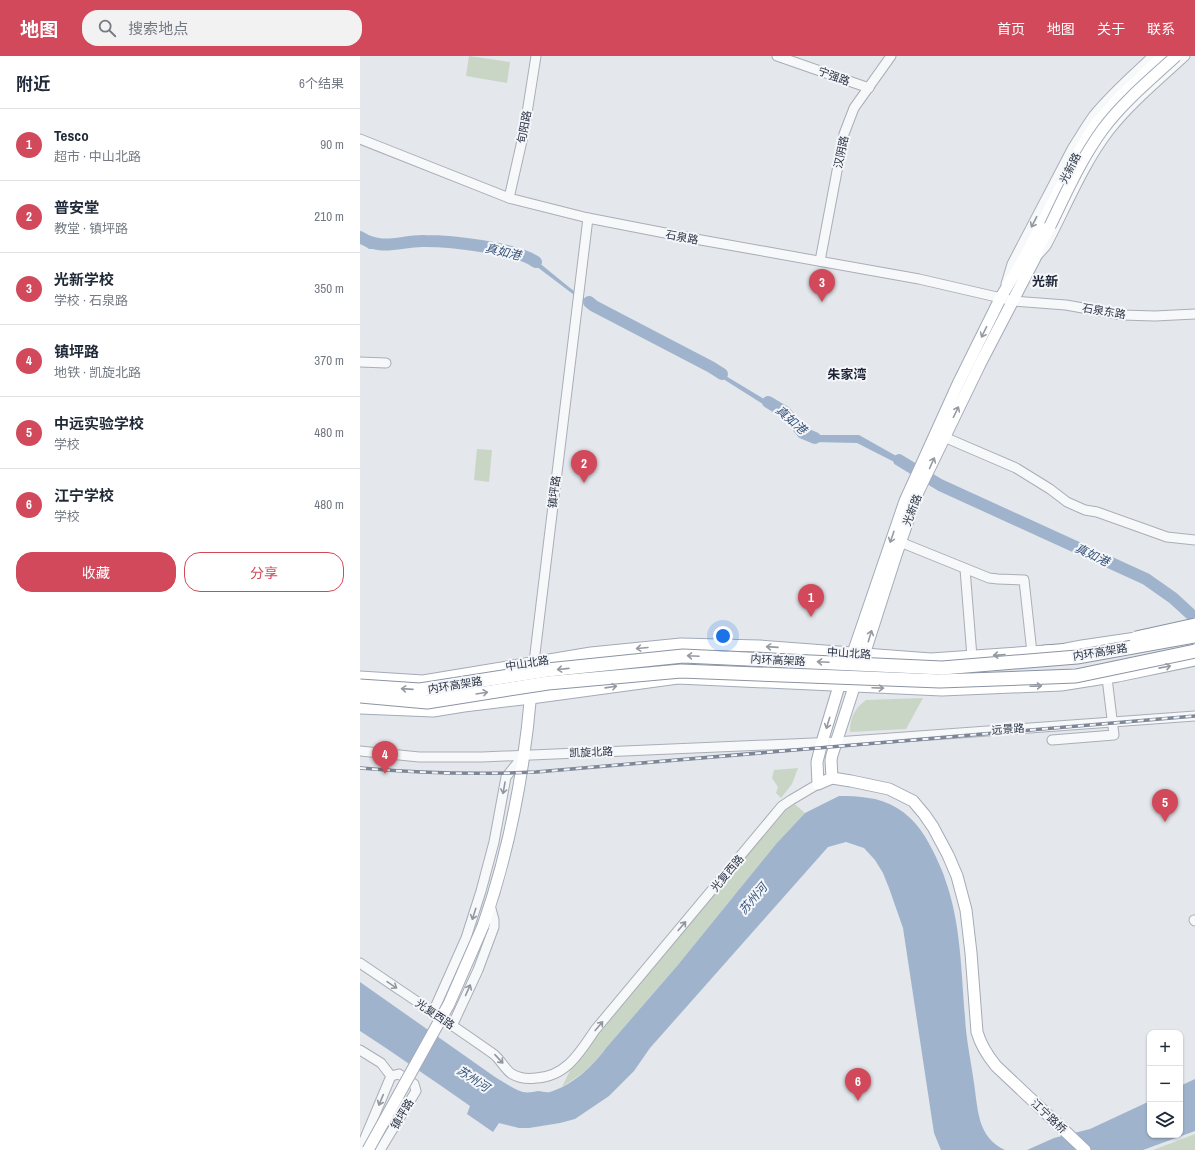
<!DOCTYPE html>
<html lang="zh">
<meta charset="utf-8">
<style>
body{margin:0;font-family:"Archivo Narrow","Noto Sans SC",sans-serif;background:#f2f2f3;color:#1f2937}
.controls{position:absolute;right:12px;bottom:12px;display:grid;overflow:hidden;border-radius:8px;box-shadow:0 1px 3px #0004}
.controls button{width:36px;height:36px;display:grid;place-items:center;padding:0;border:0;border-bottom:1px solid #e0e1e3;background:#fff;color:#1f2937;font:20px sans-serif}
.you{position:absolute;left:363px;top:580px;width:14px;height:14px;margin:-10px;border:3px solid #fff;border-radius:50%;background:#1a73e8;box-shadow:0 0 0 6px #1a73e833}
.badge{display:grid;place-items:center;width:26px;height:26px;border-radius:50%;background:#d1495b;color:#fff;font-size:13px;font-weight:700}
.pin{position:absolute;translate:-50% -33px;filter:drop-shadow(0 1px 2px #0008)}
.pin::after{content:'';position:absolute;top:21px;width:14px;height:12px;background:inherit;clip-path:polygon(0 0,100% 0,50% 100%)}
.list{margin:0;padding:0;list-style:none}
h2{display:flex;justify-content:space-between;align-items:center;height:52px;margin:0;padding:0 16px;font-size:17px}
h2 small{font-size:13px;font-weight:400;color:#747a83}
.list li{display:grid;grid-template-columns:26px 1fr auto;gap:12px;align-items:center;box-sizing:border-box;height:72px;padding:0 16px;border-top:1px solid #e0e1e3}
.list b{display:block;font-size:15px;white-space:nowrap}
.list p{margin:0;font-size:13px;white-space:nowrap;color:#747a83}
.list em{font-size:13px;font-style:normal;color:#747a83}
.actions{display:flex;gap:8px;padding:12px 16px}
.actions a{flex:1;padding:9px 0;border:1px solid #d1495b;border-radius:16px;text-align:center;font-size:14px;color:#d1495b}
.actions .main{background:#d1495b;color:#fff}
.icon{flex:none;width:22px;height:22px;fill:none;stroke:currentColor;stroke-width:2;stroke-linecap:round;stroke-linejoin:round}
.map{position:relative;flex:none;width:835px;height:1094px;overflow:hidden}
header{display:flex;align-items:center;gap:24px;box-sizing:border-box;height:56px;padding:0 20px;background:#d1495b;color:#fff}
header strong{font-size:19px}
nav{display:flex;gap:22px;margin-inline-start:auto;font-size:14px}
.search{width:280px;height:36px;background:#f2f2f3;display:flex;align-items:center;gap:10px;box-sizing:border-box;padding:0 14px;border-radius:16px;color:#747a83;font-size:15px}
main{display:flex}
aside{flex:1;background:#fff}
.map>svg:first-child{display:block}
.green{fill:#c9d6c5}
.water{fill:#9fb4cc}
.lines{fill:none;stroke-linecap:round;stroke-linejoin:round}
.river{stroke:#9fb4cc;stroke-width:12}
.minor-casing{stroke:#a9aeb7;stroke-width:11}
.major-casing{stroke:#a3abb8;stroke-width:13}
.highway-casing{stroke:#8b94a3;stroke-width:15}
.minor{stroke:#f7f8fa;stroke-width:9}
.major{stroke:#fff;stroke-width:11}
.highway{stroke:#fff;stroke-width:13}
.rail-casing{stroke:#7d8696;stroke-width:3.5}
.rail{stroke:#f4f6f9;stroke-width:2;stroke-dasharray:6;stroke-linecap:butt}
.major-bridge-casing{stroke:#a3abb8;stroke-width:13;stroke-linecap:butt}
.highway-bridge-casing{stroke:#8b94a3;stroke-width:15;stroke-linecap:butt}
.major-bridge{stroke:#fff;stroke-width:11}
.highway-bridge{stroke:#fff;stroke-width:13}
.oneway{stroke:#9196a0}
.oneway2{stroke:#959aa2}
.labels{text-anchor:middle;stroke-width:4;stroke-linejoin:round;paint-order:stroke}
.street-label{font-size:11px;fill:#2b3445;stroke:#f4f6f9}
.water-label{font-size:12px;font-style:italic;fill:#34527a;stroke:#f4f6f9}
.quarter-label{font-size:13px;font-weight:bold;fill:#1d2536;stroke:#f4f6f9}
</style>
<header>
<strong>地图</strong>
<div class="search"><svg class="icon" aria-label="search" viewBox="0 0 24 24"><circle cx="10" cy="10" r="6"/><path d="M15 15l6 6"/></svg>搜索地点</div>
<nav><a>首页</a><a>地图</a><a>关于</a><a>联系</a></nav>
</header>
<main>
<aside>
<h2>附近<small>6个结果</small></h2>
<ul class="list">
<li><span class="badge">1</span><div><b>Tesco</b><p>超市 · 中山北路</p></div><em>90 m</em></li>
<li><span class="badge">2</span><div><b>普安堂</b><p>教堂 · 镇坪路</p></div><em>210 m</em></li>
<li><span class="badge">3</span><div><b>光新学校</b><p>学校 · 石泉路</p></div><em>350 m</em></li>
<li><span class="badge">4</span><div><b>镇坪路</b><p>地铁 · 凯旋北路</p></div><em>370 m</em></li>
<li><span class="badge">5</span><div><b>中远实验学校</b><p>学校</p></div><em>480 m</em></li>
<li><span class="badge">6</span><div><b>江宁学校</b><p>学校</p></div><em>480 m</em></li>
</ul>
<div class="actions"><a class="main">收藏</a><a>分享</a></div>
</aside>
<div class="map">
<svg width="835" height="1094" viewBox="0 0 835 1094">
<rect width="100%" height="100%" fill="#e4e7ec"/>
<g class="green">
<polygon points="109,0 150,6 147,27 106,20"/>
<polygon points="117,393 132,394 129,426 114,424"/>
<path d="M563,642L546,673L490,676C490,662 494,653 506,644Z"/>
<polygon points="438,712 432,728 421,742 416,737 418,731 412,722 414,714"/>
<path d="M431,745L445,757L416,788L317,910L246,992C233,1010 221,1019 202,1031L217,1000Z"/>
<polygon points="835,1078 835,1094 793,1094"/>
</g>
<g class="water">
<polygon points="0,181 11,189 32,189 53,186 106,185 147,192 172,201 210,232 239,253 351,311 422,354 440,374 456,379 499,379 554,410 552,415 497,387 453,386 440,381 422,360 349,314 238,257 164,201 146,195 106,188 94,190 57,190 33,193 9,193 0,186"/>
<path d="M479,740C499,740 519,741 537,752C556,763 567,782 576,801C579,808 583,816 585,823C601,867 601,914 605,961C606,983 611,1005 614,1027C618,1053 617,1081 645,1094H581L574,1077L543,872L529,832L523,817L515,804L504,792L486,786L468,791L290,992L274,1015L249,1040L215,1063L200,1067L169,1072H159L139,1067L133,1076L107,1058L110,1050C74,1025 37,999 0,975V926L135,1021C144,1026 153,1033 163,1036C168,1037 173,1036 178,1035C182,1035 186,1037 190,1036C213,1029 233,1010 246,992L317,910L416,788L445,757Z"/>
<polygon points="835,1023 835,1075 783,1094 667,1094 694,1082 730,1073 790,1045 790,1079 820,1079 820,1030"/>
</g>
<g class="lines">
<g class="river">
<path d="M0,181C23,196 42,184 65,185C91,185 156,192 176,206"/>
<polyline points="229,246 234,250 351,311 362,318"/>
<polyline points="408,346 425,356 443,377 455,382"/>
<polyline points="539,404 580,429 786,523 813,542 835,562"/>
</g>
<defs>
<g id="minor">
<polyline points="417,0 509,32"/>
<polyline points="0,83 149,142 228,162 341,184 559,223 654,245 706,249 762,259 795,260 835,258"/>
<polyline points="149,142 164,76 176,0"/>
<path d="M676,201L686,190C706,152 723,109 749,75C771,47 799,24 825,0"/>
<polyline points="460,205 484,78 494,52 531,0"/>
<path d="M646,228L652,208L712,93C719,82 726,70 734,59C752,37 773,19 793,0"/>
<polyline points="0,306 26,307"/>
<polyline points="584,381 656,412 690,433 707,446 725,454 737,456 807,481 835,484"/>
<polyline points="540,486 629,522 638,523 664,524 672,597"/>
<polyline points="605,513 612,601"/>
<polyline points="174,606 228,162"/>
<polyline points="692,684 754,679 747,622"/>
<polyline points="0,695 59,701 122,701 476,686 835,660"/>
<polyline points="834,864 835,865"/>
<path d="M0,907C44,937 88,966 132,997C140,1002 145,1014 152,1018C159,1022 169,1023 176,1022C206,1021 220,996 235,974L422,750L431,744L458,728"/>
<polyline points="73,956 106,882 121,835 134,786 146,721 164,699"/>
<polyline points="92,970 118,914 134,871 134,864 130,849"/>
<polyline points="0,994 21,1007 31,1020 0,1094"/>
<polyline points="20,1094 56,1035 54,1028 39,1018 31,1020"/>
</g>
<g id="major">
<polyline points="502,605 535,502 557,438 620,308 675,202 680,188 690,170"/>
<polyline points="0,621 63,625 231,597 321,588 399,590 571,603 701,594 722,590 783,581"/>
<polyline points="0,652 73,655 104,650 171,642 318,622 582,634 701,629 758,620 835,604"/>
<polyline points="472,722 471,704 472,699 496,625"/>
<path d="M123,870C150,793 164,718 171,636"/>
<path d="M725,1094L636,1010C627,999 621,990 617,976L611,897L606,854L597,820L588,799L573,771L564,758L553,745L529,733L491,725L472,722L458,728L457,706L462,686L479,630L493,597L545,445L598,328L641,241L665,201L717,99L727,82L736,68L757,44L803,0"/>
</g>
<polyline id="highway" points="685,596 714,594"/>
</defs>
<use href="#minor" class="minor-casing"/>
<use href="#major" class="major-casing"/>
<use href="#highway" class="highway-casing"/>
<use href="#minor" class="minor"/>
<use href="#major" class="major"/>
<use href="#highway" class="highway"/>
<defs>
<path id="rail" d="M0,712C59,717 117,719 176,716L835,660"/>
</defs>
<use href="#rail" class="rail-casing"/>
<use href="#rail" class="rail"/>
<defs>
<g id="major-bridge">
<path d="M690,170C706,137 721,103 743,73C763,46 791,23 816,0"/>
<polyline points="8,1094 89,948 123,870"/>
</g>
<g id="highway-bridge">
<polyline points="776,582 835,569"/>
<polyline points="0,630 60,634 187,614 323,600 582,612 717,601 835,580"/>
<polyline points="0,640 67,646 188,627 321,615 580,625 716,620 835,595"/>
</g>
</defs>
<use href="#major-bridge" class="major-bridge-casing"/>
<use href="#highway-bridge" class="highway-bridge-casing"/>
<use href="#major-bridge" class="major-bridge"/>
<use href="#highway-bridge" class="highway-bridge"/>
</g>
<defs><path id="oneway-shaft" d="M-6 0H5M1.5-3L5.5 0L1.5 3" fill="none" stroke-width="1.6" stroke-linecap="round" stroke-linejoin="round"/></defs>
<g class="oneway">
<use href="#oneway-shaft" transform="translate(674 166) rotate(117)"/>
<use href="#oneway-shaft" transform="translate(144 732) rotate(100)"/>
<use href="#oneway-shaft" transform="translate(114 858) rotate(108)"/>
<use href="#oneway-shaft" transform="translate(322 870) rotate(-50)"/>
<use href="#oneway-shaft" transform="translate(32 929) rotate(34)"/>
<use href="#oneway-shaft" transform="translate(108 934) rotate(-66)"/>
<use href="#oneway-shaft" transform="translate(239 970) rotate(-50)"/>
<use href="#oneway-shaft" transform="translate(139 1003) rotate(47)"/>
<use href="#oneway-shaft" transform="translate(21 1044) rotate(113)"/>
</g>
<g class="oneway2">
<use href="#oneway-shaft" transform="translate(624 276) rotate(116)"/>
<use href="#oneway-shaft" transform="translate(596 356) rotate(-64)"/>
<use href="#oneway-shaft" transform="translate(572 407) rotate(-66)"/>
<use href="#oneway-shaft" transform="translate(532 481) rotate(109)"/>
<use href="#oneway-shaft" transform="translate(510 580) rotate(-73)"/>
<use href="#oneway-shaft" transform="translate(412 591) rotate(-176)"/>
<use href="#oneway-shaft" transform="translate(282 592) rotate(175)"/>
<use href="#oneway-shaft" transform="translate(639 599) rotate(176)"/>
<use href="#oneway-shaft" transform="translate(333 600) rotate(-177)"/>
<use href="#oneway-shaft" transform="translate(463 606) rotate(-177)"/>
<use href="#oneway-shaft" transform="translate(805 611) rotate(-11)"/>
<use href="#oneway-shaft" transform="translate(203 613) rotate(174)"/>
<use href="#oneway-shaft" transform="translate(676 630) rotate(-2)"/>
<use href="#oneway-shaft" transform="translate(251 631) rotate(-8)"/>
<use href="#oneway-shaft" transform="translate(518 632) rotate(2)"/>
<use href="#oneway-shaft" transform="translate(47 633) rotate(-176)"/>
<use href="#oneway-shaft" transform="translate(122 637) rotate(-9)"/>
<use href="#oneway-shaft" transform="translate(468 667) rotate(107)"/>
</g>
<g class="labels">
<g class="street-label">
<text transform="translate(474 20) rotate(20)" y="4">宁强路</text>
<text transform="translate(164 71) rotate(-79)" y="4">旬阳路</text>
<text transform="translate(481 96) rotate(-78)" y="4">汉阴路</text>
<text transform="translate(710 112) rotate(-63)" y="4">光新路</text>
<text transform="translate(322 181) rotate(11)" y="4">石泉路</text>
<text transform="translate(744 255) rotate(9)" y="4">石泉东路</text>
<text transform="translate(194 436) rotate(-83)" y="4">镇坪路</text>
<text transform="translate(552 454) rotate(-69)" y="4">光新路</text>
<text transform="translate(740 596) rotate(-9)" y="4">内环高架路</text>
<text transform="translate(489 597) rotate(4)" y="4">中山北路</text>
<text transform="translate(418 604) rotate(3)" y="4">内环高架路</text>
<text transform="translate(167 607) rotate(-9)" y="4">中山北路</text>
<text transform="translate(95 629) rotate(-9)" y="4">内环高架路</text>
<text transform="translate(648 673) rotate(-4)" y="4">远景路</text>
<text transform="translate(231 696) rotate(-2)" y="4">凯旋北路</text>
<text transform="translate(367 817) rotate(-50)" y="4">光复西路</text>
<text transform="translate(75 958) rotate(34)" y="4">光复西路</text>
<text transform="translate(42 1058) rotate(-59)" y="4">镇坪路</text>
<text transform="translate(689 1060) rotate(43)" y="4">江宁路桥</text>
</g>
<g class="water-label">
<text transform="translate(143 196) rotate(13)" y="4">真如港</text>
<text transform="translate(431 364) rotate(41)" y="4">真如港</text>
<text transform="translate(732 499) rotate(25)" y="4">真如港</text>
<text transform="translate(393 843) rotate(-50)" y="4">苏州河</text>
<text transform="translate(113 1023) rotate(33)" y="4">苏州河</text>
</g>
<g class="quarter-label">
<text x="685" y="230">光新</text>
<text x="487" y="323">朱家湾</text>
</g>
</g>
</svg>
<div class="controls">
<button>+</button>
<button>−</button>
<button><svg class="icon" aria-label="layers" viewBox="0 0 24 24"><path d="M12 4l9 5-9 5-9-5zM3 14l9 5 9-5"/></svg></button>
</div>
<div class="you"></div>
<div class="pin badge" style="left:451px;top:561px">1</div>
<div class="pin badge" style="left:224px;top:427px">2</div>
<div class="pin badge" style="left:462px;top:246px">3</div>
<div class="pin badge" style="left:25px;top:718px">4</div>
<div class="pin badge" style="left:805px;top:766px">5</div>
<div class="pin badge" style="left:498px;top:1045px">6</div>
</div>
</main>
